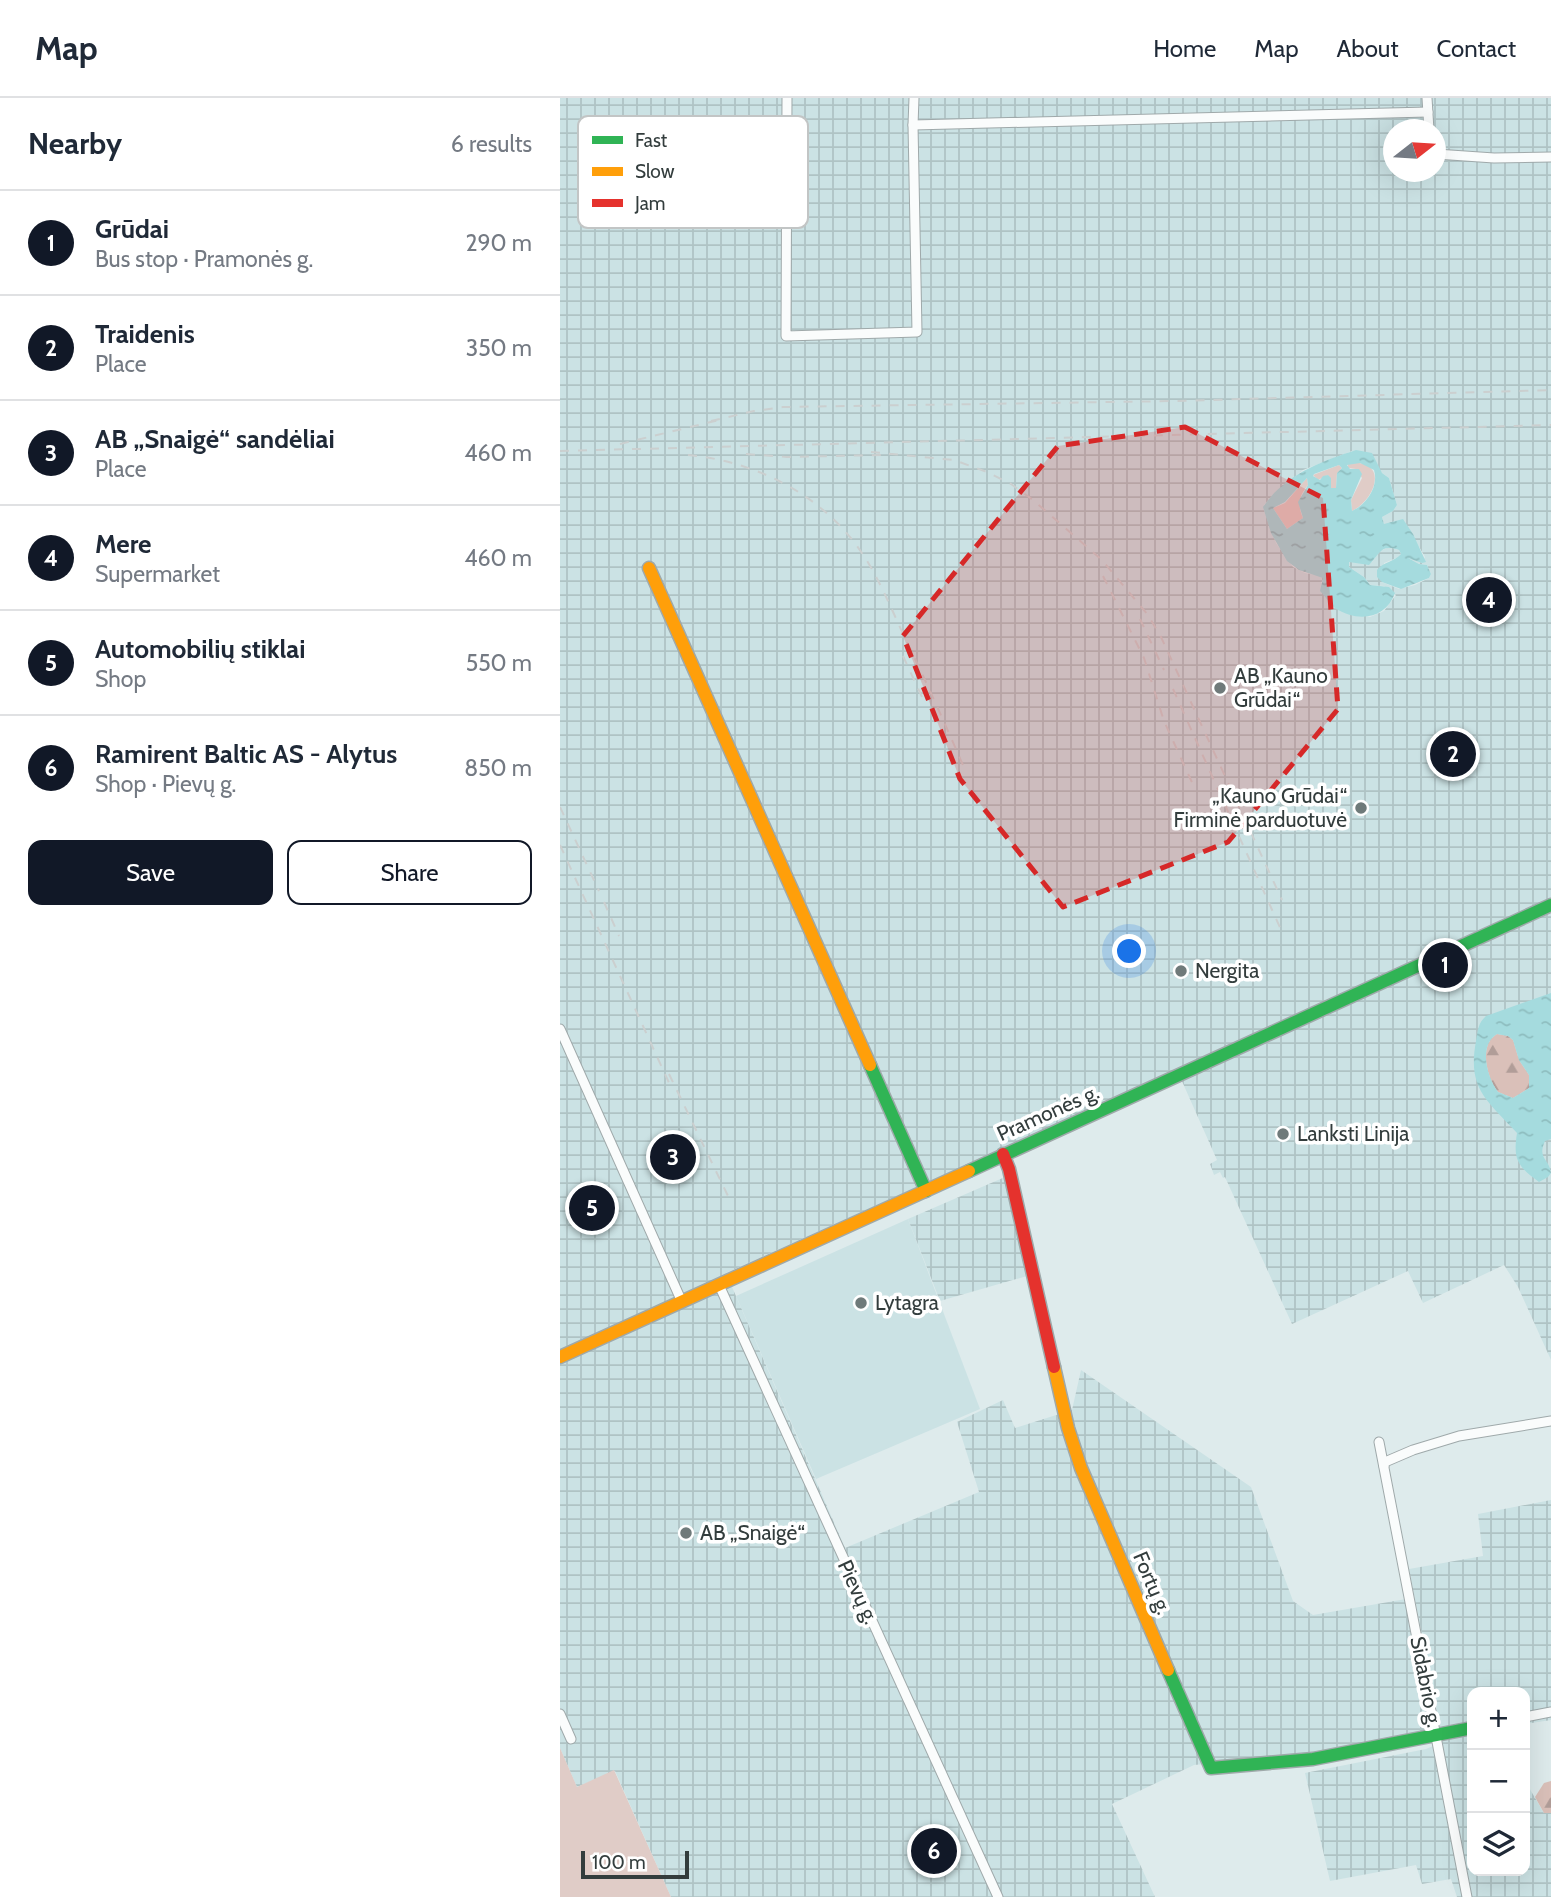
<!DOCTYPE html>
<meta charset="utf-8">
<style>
body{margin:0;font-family:Cabin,sans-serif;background:#f2f2f3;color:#1f2937}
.controls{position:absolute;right:21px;bottom:21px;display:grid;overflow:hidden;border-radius:14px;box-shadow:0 7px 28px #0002}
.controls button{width:63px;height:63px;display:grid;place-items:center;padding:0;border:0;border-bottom:2px solid #e0e1e3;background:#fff;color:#1f2937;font:35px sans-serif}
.compass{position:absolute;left:823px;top:21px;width:63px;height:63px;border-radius:50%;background:#fff;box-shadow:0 7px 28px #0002;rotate:73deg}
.scale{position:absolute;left:21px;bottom:18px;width:108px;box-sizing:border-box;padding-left:7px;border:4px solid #333d3d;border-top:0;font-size:19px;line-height:24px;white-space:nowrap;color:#333d3d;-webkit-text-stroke:5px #fff;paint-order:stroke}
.you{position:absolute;left:570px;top:854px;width:24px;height:24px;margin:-18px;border:5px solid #fff;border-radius:50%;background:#1a73e8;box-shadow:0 0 0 10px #1a73e833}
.badge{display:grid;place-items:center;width:46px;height:46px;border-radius:50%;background:#111827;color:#fff;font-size:23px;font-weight:700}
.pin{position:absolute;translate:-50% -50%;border:4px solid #fff;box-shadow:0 2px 7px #0006}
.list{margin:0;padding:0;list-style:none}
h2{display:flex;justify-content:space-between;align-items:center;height:91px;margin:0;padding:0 28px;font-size:30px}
h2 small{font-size:23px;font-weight:400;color:#747a83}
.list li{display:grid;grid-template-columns:46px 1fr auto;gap:21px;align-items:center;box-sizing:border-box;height:105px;padding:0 28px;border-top:2px solid #e0e1e3}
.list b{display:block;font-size:26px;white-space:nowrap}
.list p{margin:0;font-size:23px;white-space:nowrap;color:#747a83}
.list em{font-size:23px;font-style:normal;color:#747a83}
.actions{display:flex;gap:14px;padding:21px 28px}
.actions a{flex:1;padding:16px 0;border:2px solid #111827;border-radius:14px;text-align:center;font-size:24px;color:#111827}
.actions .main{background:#111827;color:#fff}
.icon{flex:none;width:38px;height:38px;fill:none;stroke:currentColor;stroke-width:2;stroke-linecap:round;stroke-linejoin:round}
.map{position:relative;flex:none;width:991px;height:1799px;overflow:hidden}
header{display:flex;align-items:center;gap:42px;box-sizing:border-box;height:98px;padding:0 35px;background:#fff;border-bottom:2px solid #e0e1e3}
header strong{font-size:33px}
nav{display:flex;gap:38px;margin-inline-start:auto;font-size:24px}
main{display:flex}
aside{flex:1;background:#fff}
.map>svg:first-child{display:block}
.built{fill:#cbe2e4}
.industrial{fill:url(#industrial-grid);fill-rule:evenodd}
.green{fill:#e0ccc7}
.forest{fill:url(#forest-firs)}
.water{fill:url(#water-ripples);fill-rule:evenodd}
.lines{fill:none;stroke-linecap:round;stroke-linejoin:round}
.street-casing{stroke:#9fa9aa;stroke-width:11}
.fast-casing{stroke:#9fa9aa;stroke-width:15}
.slow-casing{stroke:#9fa9aa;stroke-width:15}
.jam-casing{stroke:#9fa9aa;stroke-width:15}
.street{stroke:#fafcfc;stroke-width:9}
.fast{stroke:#30b455;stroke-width:12}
.slow{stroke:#ff9f0a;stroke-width:12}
.jam{stroke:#e5322d;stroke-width:12}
.rail{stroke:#cbcfcf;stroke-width:2;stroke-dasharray:9 9;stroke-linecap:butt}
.marked{fill:#d62828;fill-opacity:0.2;stroke:#d62828;stroke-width:5;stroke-dasharray:14 9;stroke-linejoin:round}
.poi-dot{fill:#6f7a7a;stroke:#fff;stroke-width:2.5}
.labels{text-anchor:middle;stroke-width:7;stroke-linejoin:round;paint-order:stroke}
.poi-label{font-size:21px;fill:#333d3d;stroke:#fff;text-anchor:start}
.street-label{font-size:21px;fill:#333d3d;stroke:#fff}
.key{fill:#fff;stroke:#c2c5c5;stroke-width:2}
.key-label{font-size:19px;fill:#333d3d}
</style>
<header>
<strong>Map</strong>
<nav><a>Home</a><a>Map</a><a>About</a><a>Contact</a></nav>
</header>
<main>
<aside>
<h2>Nearby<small>6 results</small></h2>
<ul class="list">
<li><span class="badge">1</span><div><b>Grūdai</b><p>Bus stop · Pramonės g.</p></div><em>290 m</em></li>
<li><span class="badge">2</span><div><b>Traidenis</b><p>Place</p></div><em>350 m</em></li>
<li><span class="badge">3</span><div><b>AB „Snaigė“ sandėliai</b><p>Place</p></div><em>460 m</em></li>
<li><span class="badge">4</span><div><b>Mere</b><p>Supermarket</p></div><em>460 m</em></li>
<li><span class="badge">5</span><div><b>Automobilių stiklai</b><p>Shop</p></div><em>550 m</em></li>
<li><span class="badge">6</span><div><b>Ramirent Baltic AS - Alytus</b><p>Shop · Pievų g.</p></div><em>850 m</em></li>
</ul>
<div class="actions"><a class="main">Save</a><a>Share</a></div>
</aside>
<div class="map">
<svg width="991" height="1799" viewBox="0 0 991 1799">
<defs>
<pattern id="industrial-grid" width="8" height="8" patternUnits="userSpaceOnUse" patternTransform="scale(1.75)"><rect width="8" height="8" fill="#cbe2e4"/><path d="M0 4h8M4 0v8" fill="none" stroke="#afc3c4"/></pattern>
<pattern id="forest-firs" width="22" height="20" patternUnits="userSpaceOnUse" patternTransform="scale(1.75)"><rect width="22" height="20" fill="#dac0b9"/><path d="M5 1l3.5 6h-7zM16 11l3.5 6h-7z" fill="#b19d98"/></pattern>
<pattern id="water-ripples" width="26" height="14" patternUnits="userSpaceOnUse" patternTransform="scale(1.75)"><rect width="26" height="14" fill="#a5dbde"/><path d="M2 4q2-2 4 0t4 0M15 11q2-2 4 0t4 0" fill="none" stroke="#8ebdbf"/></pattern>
</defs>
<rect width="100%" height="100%" fill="#deebec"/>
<polygon class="built" points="348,1121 420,1311 256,1381 176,1198"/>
<g class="industrial">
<path d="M0,0H991V1262L958,1189L944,1167L863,1205L848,1173L732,1226L665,1079L663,1080L660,1074L654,1077L650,1066L657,1062L617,972L166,1175L285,1450L419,1394L397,1324L443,1302L455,1330L512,1312L521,1272L691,1389L733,1503L753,1517L846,1501L872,1633L733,1658L634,1667L552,1706L595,1799H111L55,1673L17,1689L0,1650ZM834,32H876V74H834ZM792,353L829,380L837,407L833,413L822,419L824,426H829L835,423H844L865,459L862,465L849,459L848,460L859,466L867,467L871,476L869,480L855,487L839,491L822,484L824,465L839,459L841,456L839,452L829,449L820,453L812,464H789V469L804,479L810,487L824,488L836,497L824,513L810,519L781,512L761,485L764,480L762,478L745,475L733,469L716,445L704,412V407L713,397L743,372Z"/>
<polygon points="445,1079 467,1178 380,1203 348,1121"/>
<polygon points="991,1402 991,1622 965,1626 965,1594 912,1594 912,1773 965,1773 965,1683 984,1715 991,1715 991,1799 897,1799 891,1781 862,1786 856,1767 770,1783 745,1675 866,1651 883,1644 849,1471 923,1458 918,1416"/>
</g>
<g class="green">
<path d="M790,365C830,362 815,402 792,413L791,402L802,380L796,371L788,370V366Z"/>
<polygon points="779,367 782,370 777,375 776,390 771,390 768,377 758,382 753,377"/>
<path d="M747,380L748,387C739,398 737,406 743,420L727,431L713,410L725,405Z"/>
<polygon points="0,1650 17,1689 54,1672 111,1799 0,1799"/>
</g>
<g class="forest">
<path d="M937,936L948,938L953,942L959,962L969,977V990L953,1000L938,994C927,980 918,947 937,936Z"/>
<polygon points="991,1683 991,1715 984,1715 975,1699 984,1685"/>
</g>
<g class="water">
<path d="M796,352L812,355L822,375L829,380L837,407L833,413L822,419L824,426L843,421L853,436L866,464L862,465L848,460L859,466L867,467L871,476L869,480L841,491L822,484L817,479V472C823,464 836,463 841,456L839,452C820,446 821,455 809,467L789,464V469L804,479L810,487L829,489L835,495C826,521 798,525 775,510C770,506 765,498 760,493L763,480L739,472L727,463L711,435L703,409C724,377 762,363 796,352ZM800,365L814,372C819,388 807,406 792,413L791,402L802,376L799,371H790L787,367ZM779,367L782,370L777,375L776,390H771V380L768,377L763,378L760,382L753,378L754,376ZM747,380L748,387L738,404L743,420L727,431L713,410L725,404Z"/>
<path d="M991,895V1041L985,1043C977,1061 989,1060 991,1075L988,1079L979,1084C957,1068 953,1061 957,1035C927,1002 907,991 916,943C918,932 918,925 926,918ZM937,936L948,938L953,942L959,962L969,977V990L953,1000L938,994C927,980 918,947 937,936Z"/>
</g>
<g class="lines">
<defs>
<g id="street">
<polyline points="227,0 226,238 357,234 353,27 354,0"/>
<polyline points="867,0 869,32"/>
<polyline points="353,27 868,14"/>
<polyline points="876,56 934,60 991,59"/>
<polyline points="0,931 122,1204"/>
<polyline points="159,1187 438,1799"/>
<polyline points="819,1344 907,1799"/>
<polyline points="824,1368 825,1364 853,1352 899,1338 991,1323"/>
<polyline points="0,1616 11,1641"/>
<polyline points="965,1619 991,1614"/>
</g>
<g id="fast">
<polyline points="310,967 366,1093"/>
<polyline points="409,1073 991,807"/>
<polyline points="608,1572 651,1670 753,1661 912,1630"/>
</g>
<g id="slow">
<polyline points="89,470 310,967"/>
<polyline points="0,1259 409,1073"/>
<polyline points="494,1269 508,1330 521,1370 608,1572"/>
</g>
<polyline id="jam" points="443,1056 449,1071 494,1269"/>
</defs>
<use href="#street" class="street-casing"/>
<use href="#fast" class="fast-casing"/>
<use href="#slow" class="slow-casing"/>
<use href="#jam" class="jam-casing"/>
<use href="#street" class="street"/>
<use href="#fast" class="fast"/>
<use href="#slow" class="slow"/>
<use href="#jam" class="jam"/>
<g class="rail">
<polyline points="151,323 194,313 223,309 616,303 991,292"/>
<polyline points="60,346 159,322"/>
<polyline points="0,353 991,327"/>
<polyline points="311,354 394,362 427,374 451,386 473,402 542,462 588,517 601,539 722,802"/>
<polyline points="186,356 227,359 322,357"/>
<path d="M128,357C194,363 258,395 297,448C317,475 330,508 344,538C366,583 386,628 406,674"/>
<polyline points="543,478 584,560 604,623 635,691"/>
<polyline points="580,521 604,572"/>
<polyline points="343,558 362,599"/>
<polyline points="613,591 722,834"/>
<polyline points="0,709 39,793"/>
<polyline points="0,747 110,987"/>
<polyline points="44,804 59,838"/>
<polyline points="109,976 168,1098"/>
</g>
</g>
<path class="marked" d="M625,329L763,400L778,611L668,744L503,809L400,681L343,538L498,348Z"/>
<g class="poi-dot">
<circle cx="660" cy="590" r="7"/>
<circle cx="801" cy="710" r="7"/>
<circle cx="621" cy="873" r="7"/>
<circle cx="723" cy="1036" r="7"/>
<circle cx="301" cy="1205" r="7"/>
<circle cx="126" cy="1435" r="7"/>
</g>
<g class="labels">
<g class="poi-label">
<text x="674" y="585">AB „Kauno<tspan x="674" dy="24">Grūdai“</tspan></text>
<text x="787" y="705" text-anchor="end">„Kauno Grūdai“<tspan x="787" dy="24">Firminė parduotuvė</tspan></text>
<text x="635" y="880">Nergita</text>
<text x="737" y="1043">Lanksti Linija</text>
<text x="315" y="1212">Lytagra</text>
<text x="140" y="1442">AB „Snaigė“</text>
</g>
<g class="street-label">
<text transform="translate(488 1015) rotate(-24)" y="7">Pramonės g.</text>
<text transform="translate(592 1485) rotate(67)" y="7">Fortų g.</text>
<text transform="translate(298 1494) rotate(65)" y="7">Pievų g.</text>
<text transform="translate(866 1584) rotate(79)" y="7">Sidabrio g.</text>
</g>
</g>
<rect x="18" y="18" width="230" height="112" rx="10" class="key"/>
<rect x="32" y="38" width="31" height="8" fill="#30b455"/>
<rect x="32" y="69" width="31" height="9" fill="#ff9f0a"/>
<rect x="32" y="101" width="31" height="8" fill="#e5322d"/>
<g class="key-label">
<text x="75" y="49">Fast</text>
<text x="75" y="80">Slow</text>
<text x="75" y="112">Jam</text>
</g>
</svg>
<div class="controls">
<button>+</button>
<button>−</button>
<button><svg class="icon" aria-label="layers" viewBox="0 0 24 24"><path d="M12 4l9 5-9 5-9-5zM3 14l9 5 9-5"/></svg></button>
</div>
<svg class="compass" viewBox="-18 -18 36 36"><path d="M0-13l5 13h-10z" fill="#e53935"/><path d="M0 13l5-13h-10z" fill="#747a83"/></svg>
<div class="scale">100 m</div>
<div class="you"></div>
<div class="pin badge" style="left:885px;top:867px">1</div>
<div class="pin badge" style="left:893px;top:656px">2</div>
<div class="pin badge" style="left:113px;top:1059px">3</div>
<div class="pin badge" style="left:929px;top:502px">4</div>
<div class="pin badge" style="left:32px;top:1110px">5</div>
<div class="pin badge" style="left:374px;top:1753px">6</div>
</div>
</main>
